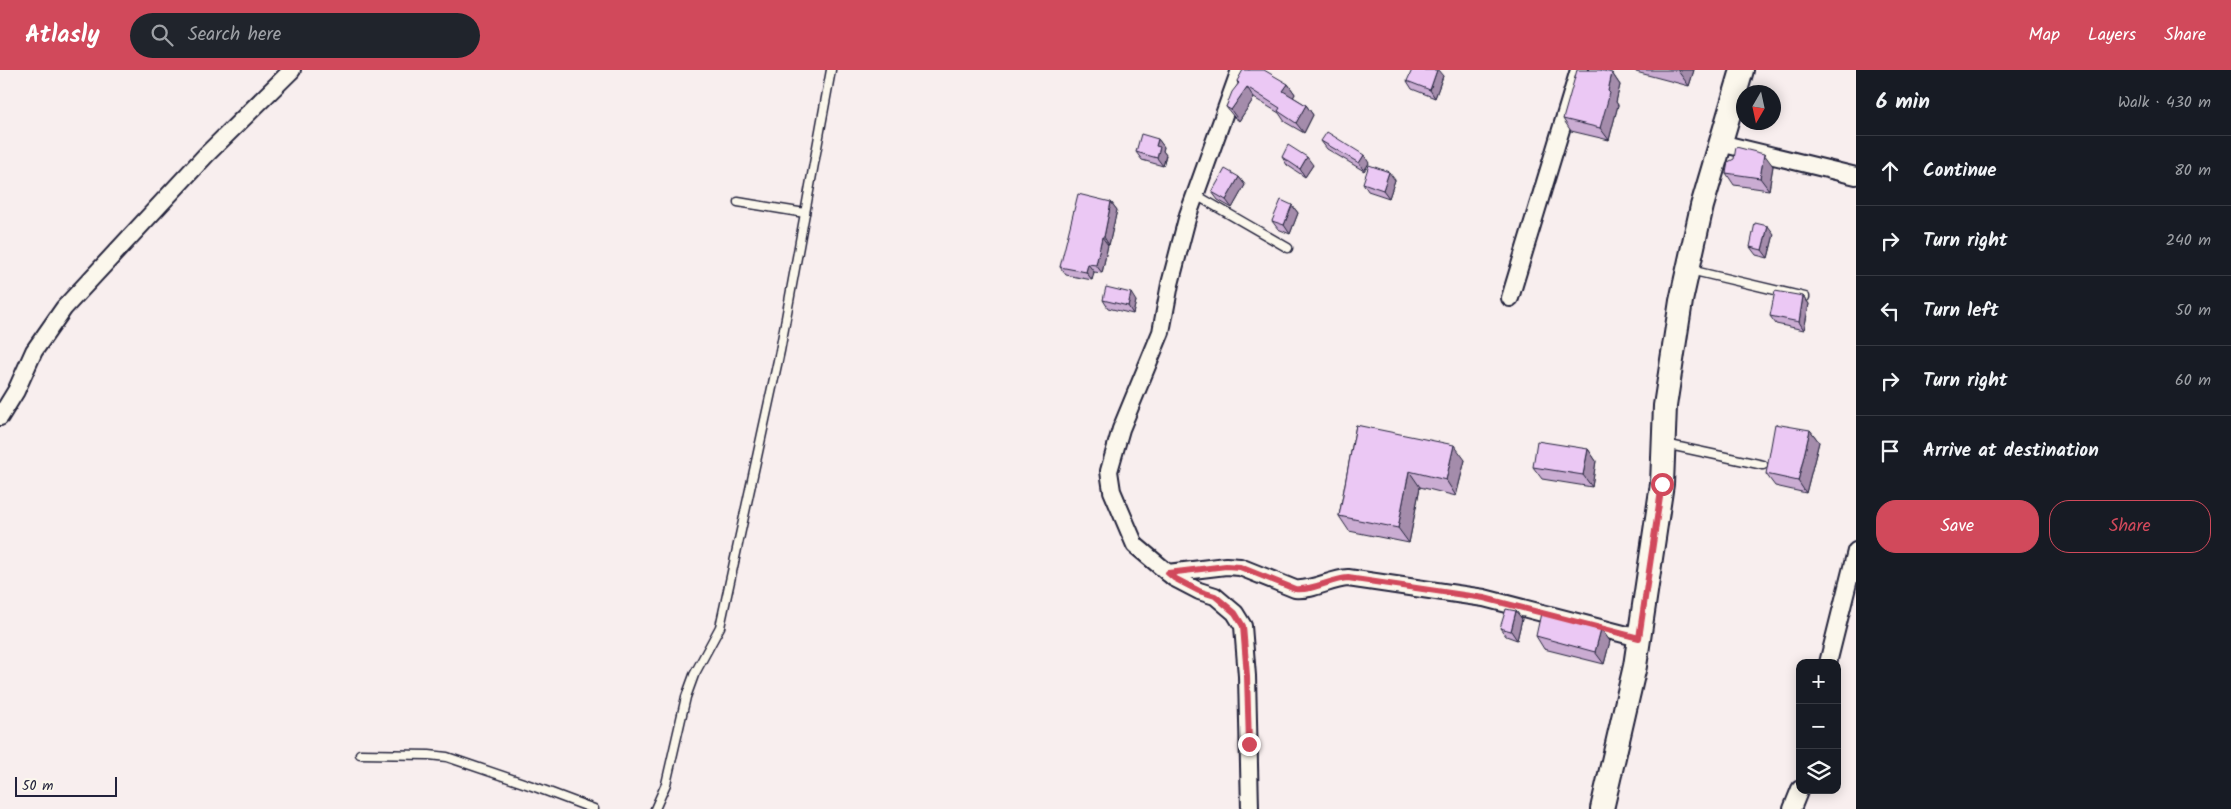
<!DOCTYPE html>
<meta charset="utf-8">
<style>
body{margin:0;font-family:Kalam,sans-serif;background:#20242c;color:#f1f3f6}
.controls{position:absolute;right:15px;bottom:15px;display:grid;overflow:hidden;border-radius:10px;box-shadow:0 2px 12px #0003}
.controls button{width:45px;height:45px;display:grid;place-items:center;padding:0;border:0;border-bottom:1px solid #363941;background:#171b24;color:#f1f3f6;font:25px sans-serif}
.compass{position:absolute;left:1736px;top:15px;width:45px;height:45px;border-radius:50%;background:#171b24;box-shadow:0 2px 12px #0003;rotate:189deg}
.scale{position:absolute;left:15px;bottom:12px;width:102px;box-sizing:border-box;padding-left:5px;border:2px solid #22223b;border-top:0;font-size:14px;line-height:18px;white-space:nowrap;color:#22223b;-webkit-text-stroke:4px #fbf7ec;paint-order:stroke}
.stop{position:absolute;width:15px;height:15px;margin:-11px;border:4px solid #d1495b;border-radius:50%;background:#fff}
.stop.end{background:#d1495b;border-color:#fff;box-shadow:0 1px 5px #0008}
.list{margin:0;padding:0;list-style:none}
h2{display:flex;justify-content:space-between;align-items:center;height:65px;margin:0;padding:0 20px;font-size:21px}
h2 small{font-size:16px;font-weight:400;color:#9ea1a6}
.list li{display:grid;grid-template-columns:32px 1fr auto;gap:15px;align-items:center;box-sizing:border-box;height:70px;padding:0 20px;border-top:1px solid #363941}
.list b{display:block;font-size:19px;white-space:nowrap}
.list em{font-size:16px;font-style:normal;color:#9ea1a6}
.actions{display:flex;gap:10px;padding:15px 20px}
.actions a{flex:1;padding:11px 0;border:1px solid #d1495b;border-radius:20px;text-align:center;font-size:18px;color:#d1495b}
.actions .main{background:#d1495b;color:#fff}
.icon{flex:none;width:28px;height:28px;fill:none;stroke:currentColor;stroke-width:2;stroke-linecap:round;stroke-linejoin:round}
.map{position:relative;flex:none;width:1856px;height:739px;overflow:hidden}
header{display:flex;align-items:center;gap:30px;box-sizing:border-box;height:70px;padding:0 25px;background:#d1495b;color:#fff}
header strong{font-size:24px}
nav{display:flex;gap:28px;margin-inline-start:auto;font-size:18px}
.search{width:350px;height:45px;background:#20242c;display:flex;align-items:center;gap:12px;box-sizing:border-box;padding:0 18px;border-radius:28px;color:#9ea1a6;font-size:19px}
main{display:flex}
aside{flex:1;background:#171b24}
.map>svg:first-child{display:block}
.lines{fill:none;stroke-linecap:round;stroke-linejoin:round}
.lane-casing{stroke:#22223b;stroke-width:11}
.street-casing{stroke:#22223b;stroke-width:20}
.secondary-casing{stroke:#22223b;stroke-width:26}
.lane{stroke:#fbf7ec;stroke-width:8}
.street{stroke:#fbf7ec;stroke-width:16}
.secondary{stroke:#fbf7ec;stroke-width:22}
.wall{fill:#caacd2;stroke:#22223b}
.shaded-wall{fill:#a48cab;stroke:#22223b}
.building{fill:#ebc8f4;stroke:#22223b}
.route{stroke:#d1495b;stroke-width:6}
</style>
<header>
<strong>Atlasly</strong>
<div class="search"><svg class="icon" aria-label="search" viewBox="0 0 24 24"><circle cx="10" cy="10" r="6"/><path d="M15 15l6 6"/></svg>Search here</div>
<nav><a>Map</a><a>Layers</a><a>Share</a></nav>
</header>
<main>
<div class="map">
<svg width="1856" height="739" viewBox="0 0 1856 739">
<rect width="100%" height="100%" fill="#f8eeee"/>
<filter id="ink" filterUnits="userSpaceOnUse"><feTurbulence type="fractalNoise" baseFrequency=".02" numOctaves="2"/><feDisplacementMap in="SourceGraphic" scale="10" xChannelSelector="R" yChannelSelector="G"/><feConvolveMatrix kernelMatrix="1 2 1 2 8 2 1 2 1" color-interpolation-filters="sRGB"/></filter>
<g filter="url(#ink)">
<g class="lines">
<defs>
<g id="lane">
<polyline points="1196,125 1288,178"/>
<polyline points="738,132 805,143"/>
<polyline points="1690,200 1805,227"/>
<polyline points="1665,374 1763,395"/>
<polyline points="360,684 429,685 447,687 538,718 594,739"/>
<polyline points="655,739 666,714 686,627 694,605 720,557 780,281 831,0"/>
</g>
<g id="street">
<polyline points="1240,0 1188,145 1170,214 1161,262 1121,359 1109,401 1112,421 1135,475 1174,508 1199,521 1215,526 1235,543 1243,556 1247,606 1250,739"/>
<polyline points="1720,73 1856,106"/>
<polyline points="1510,228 1579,0"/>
<polyline points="0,347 16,321 34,281 64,238 206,85 292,0"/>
<path d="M1168,503L1226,496L1240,497L1295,519C1313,521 1330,509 1348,508L1484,528L1639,568"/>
<polyline points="1828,593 1856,481"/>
<polyline points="1792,739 1800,719"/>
</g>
<polyline id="secondary" points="1602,739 1635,596 1662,414 1665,336 1681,231 1702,136 1742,0"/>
</defs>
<use href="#lane" class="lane-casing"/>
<use href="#street" class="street-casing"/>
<use href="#secondary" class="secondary-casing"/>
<use href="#lane" class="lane"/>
<use href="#street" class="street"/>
<use href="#secondary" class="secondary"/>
</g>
<g class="wall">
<polygon points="1635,0 1694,0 1689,16 1636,2"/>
<polygon points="1612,3 1620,15 1616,32 1618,35 1609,70 1571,61 1563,49"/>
<polygon points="1443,6 1435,28 1412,19 1407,11"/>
<polygon points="1237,11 1288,14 1295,24 1293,27 1306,35 1313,45 1304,63 1285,52 1279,43 1254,28 1239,51 1234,47 1226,37 1238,14"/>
<polygon points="1158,69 1164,77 1163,81 1166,85 1163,96 1142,90 1136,82"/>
<polygon points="1321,71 1369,93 1364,101 1327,79"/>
<polygon points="1282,87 1313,95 1305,107 1287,95"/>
<polygon points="1773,96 1769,120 1734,115 1726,103"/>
<polygon points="1239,107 1245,115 1232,138 1218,130 1212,122"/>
<polygon points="1395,110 1389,128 1368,121 1363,113"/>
<polygon points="1111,132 1117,140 1109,175 1108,175 1102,203 1094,202 1092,210 1066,205 1060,197"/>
<polygon points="1292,135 1298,143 1290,164 1278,159 1272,151"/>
<polygon points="1774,164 1768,188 1756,185 1750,177"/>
<polygon points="1803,226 1809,234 1804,260 1776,254 1770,246"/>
<polygon points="1103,230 1136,231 1133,244 1108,238"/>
<polygon points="1356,355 1465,390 1456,426 1420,417 1409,473 1349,461 1339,446"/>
<polygon points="1810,360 1819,372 1806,423 1775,416 1766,404"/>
<polygon points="1588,379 1596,391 1592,417 1542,409 1533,397"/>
<polygon points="1516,541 1522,549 1517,570 1506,566 1500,558"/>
<polygon points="1601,559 1610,571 1604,594 1544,579 1536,566"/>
</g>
<g class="shaded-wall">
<polygon points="1437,0 1438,0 1443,6 1435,28 1430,20"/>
<polygon points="1678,0 1694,0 1689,16 1678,1"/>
<polygon points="1612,3 1620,15 1616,32 1618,35 1609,70 1600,58 1608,21"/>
<polygon points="1288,14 1295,24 1291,32 1283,21"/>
<polygon points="1247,17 1254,28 1239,51 1231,40"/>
<polygon points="1306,35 1313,45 1304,63 1296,53"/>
<polygon points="1158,69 1164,77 1163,81 1166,85 1163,96 1157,88 1156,76"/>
<polygon points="1764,84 1773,96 1769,120 1760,108"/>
<polygon points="1364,85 1369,93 1364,101 1359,93"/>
<polygon points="1307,87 1313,95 1305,107 1300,99"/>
<polygon points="1389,102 1395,110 1389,128 1383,120"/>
<polygon points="1239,107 1245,115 1232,138 1226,130"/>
<polygon points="1111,132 1117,140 1109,175 1104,167"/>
<polygon points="1292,135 1298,143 1290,164 1284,155"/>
<polygon points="1768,156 1774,164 1768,188 1762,180"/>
<polygon points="1102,167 1108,175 1102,203 1096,195"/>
<polygon points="1088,194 1094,202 1092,210 1086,202"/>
<polygon points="1131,223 1136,231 1133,244 1128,236"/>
<polygon points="1803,226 1809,234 1804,260 1799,252"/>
<polygon points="1810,360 1819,372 1806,423 1798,411"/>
<polygon points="1454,375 1465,390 1456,426 1446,410"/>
<polygon points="1588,379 1596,391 1592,417 1583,405"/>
<polygon points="1409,401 1420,417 1409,473 1398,458"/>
<polygon points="1516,541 1522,549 1517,570 1511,561"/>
<polygon points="1601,559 1610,571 1604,594 1595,582"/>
</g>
<g class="building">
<polygon points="1243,0 1264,0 1288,14 1283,21 1306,35 1296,53 1278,41 1280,38 1247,17 1231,40 1226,37 1232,22 1239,13 1237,11"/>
<polygon points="1412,0 1437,0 1430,20 1407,11"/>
<polygon points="1577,0 1600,0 1612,3 1608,21 1610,23 1600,58 1563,49"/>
<polygon points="1327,62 1364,85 1359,93 1321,71"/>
<polygon points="1141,64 1158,69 1156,76 1160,77 1157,88 1136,82"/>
<polygon points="1288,75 1307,87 1300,99 1282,87"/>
<polygon points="1736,77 1764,84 1760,108 1726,103 1728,92 1734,89"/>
<polygon points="1369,95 1389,102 1383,120 1363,113"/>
<polygon points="1225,99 1239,107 1226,130 1212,122"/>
<polygon points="1078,124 1111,132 1104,167 1102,167 1096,195 1088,194 1086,202 1060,197"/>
<polygon points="1281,130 1292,135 1284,155 1272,151"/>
<polygon points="1755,153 1768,156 1762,180 1750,177"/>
<polygon points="1106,217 1131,223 1128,236 1103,230"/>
<polygon points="1775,221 1803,226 1799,252 1770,246"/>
<polygon points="1775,354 1810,360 1798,411 1766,404"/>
<polygon points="1356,355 1454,375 1446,410 1409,401 1398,458 1339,446"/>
<polygon points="1537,371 1588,379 1583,405 1533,397"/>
<polygon points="1506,539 1516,541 1511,561 1500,558"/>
<polygon points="1541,543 1601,559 1595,582 1536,566"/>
</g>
</g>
<g class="lines" filter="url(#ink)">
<path class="route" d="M1249,674L1247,606L1243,556L1235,543L1215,526L1199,521L1174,508L1168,503L1226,496L1240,497L1295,519C1313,521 1330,509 1348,508L1484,528L1639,568L1662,414"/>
</g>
</svg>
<div class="controls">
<button>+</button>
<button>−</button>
<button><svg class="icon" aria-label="layers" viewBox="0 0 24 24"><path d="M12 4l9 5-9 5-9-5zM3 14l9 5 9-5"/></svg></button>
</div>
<svg class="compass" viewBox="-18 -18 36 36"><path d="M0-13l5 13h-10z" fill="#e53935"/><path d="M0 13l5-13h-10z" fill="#9ea1a6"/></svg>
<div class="scale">50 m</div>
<div class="stop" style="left:1662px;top:414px"></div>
<div class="stop end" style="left:1249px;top:674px"></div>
</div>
<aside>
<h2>6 min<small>Walk · 430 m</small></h2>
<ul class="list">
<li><svg class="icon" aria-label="ahead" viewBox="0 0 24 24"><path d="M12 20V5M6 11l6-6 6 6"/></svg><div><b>Continue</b></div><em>80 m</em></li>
<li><svg class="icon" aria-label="right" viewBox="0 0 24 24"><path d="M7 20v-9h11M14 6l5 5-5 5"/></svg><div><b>Turn right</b></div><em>240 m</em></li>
<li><svg class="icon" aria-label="left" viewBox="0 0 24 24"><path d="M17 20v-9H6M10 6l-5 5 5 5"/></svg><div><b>Turn left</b></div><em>50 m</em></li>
<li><svg class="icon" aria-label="right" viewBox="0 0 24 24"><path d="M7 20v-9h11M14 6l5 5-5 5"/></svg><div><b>Turn right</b></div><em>60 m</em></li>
<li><svg class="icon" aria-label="arrive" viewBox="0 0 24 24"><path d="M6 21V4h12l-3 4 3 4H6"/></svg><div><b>Arrive at destination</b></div></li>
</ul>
<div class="actions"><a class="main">Save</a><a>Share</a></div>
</aside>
</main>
